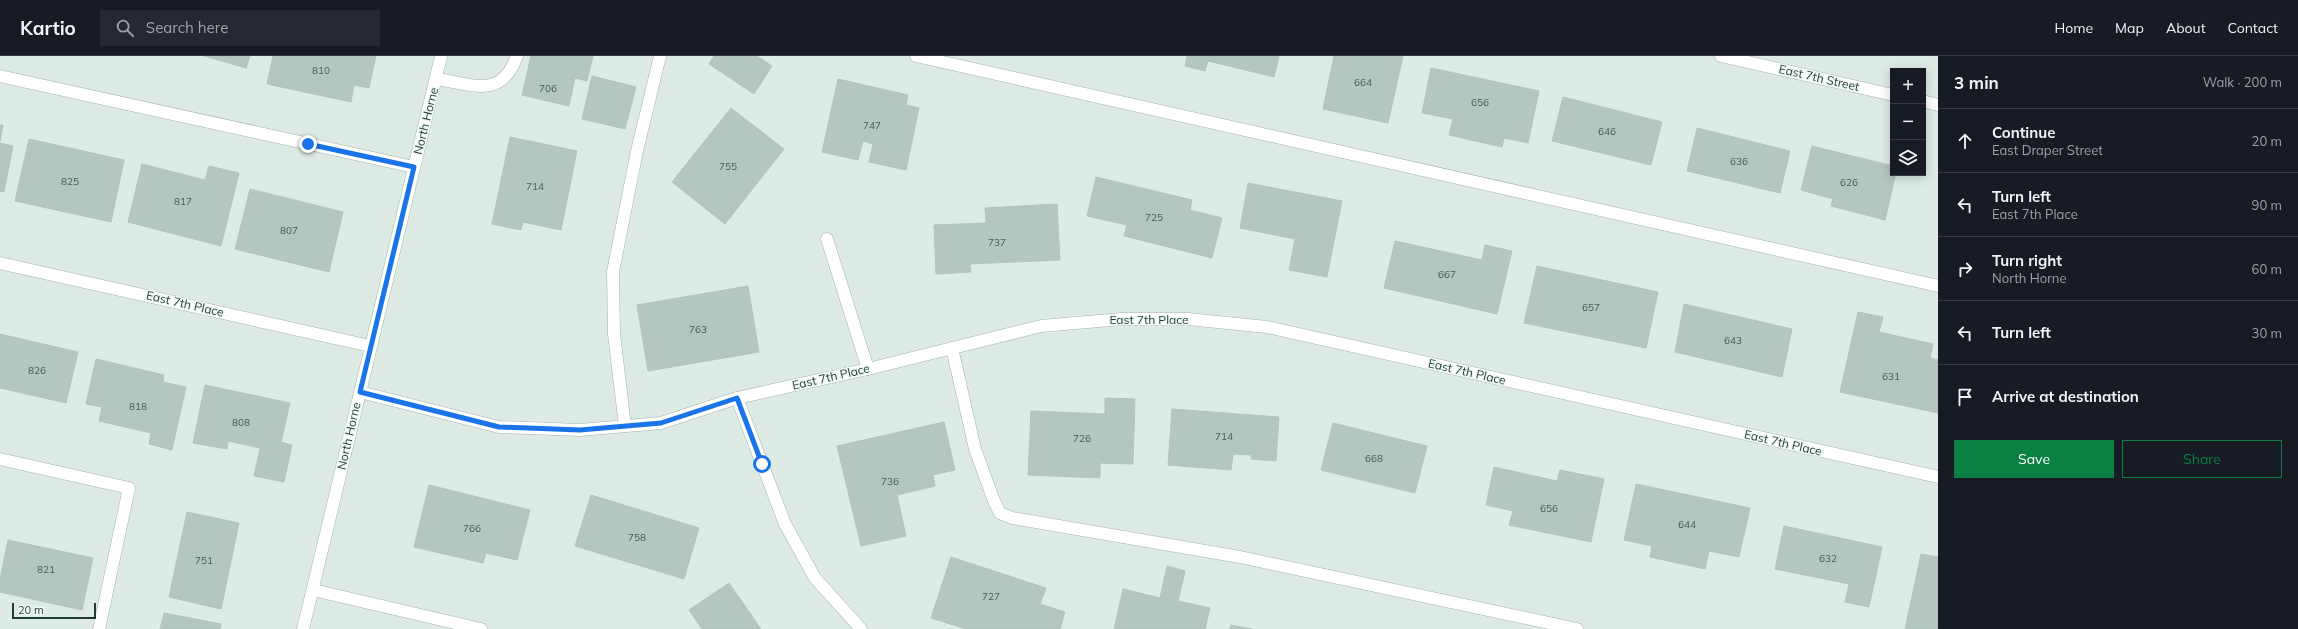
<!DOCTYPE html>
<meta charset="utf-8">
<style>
body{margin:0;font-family:Mulish,sans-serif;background:#242831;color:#f1f3f6}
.controls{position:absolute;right:12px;top:12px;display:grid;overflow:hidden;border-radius:0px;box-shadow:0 2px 10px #0003}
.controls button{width:36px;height:36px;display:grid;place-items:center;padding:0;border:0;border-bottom:1px solid #363941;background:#171b24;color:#f1f3f6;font:20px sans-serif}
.scale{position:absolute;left:12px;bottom:10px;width:84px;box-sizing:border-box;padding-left:4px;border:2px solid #1f3c34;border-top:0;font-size:11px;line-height:14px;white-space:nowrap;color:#1f3c34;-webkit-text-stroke:3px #eff8f3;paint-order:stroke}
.stop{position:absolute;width:12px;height:12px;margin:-9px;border:3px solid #1a73e8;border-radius:50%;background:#fff}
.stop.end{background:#1a73e8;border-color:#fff;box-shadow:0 1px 4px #0008}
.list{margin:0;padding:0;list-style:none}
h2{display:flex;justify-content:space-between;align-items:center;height:52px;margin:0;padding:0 16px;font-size:17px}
h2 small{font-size:13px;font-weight:400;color:#9ea1a6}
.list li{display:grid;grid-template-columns:26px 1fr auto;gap:12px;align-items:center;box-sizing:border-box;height:64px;padding:0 16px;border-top:1px solid #363941}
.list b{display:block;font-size:15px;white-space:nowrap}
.list p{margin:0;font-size:13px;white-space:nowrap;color:#9ea1a6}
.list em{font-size:13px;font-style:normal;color:#9ea1a6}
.actions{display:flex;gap:8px;padding:12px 16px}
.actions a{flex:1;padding:9px 0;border:1px solid #0b8043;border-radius:0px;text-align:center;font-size:14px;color:#0b8043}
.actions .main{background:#0b8043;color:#fff}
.icon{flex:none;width:22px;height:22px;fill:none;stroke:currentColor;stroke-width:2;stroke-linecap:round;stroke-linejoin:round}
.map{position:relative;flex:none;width:1938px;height:573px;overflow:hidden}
header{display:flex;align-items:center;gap:24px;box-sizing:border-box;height:56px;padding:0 20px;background:#171b24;border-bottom:1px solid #363941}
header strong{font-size:19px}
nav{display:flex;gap:22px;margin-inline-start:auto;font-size:14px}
.search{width:280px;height:36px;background:#242831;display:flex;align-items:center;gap:10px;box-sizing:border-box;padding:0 14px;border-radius:0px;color:#9ea1a6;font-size:15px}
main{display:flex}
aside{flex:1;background:#171b24}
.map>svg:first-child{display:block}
.building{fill:#b4c6be;stroke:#b1c5bd}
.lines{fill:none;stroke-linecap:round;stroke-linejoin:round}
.lane-casing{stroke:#a1b3ac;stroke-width:13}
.street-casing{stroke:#a1b3ac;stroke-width:13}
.secondary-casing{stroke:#9db8ae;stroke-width:13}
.lane{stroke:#fff;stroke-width:12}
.street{stroke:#fff;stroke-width:12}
.secondary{stroke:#fff;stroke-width:12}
.route{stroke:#1a73e8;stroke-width:5}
.labels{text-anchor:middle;stroke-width:3;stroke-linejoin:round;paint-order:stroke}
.number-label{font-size:10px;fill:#445e56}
.street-label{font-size:12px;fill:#1f3c34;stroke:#eff8f3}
</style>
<header>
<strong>Kartio</strong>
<div class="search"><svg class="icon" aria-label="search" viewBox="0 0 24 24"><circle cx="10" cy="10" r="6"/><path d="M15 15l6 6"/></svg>Search here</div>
<nav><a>Home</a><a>Map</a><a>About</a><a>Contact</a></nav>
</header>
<main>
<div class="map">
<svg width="1938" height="573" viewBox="0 0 1938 573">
<rect width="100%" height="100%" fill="#deebe5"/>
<g class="building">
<polygon points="204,0 250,0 246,12"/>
<polygon points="273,0 376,0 369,32 354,29 351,46 267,28"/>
<polygon points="531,0 593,0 587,25 575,22 569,50 522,39"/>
<polygon points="714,0 757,0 772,10 754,38 709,8"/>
<polygon points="1187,0 1279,0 1274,21 1208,5 1205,15 1185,10"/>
<polygon points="1334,0 1403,0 1388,67 1323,53"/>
<polygon points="1431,12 1539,35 1528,87 1504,82 1502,91 1449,79 1453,63 1422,57"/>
<polygon points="592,20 636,31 625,73 582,63"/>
<polygon points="838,23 908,39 906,49 919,52 906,114 869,106 873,88 863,85 858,104 822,96"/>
<polygon points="1563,41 1662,66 1651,109 1552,85"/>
<polygon points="731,52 784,93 725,168 672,126"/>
<polygon points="0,69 3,69 0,85"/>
<polygon points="1697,72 1790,95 1780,137 1687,115"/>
<polygon points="510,81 577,95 561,174 523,166 521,174 492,168"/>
<polygon points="29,83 124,104 111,166 15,145"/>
<polygon points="0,87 13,90 4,136 0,135"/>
<polygon points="1812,90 1893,110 1893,117 1896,117 1885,164 1831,150 1833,143 1801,134"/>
<polygon points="142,108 205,124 209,110 239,117 221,190 128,166"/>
<polygon points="1096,121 1192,144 1190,154 1222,162 1212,202 1124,180 1127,169 1087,160"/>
<polygon points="1248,127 1342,145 1327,221 1289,214 1295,183 1240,172"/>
<polygon points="250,133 343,156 329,216 235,193"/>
<polygon points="1057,148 1060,204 970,208 971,216 936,218 934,169 986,167 985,152"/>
<polygon points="1395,185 1482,204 1485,189 1512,195 1497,258 1384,232"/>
<polygon points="1537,210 1658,236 1646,292 1524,267"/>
<polygon points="748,230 759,296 648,315 637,249"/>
<polygon points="1684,248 1792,273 1782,321 1675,296"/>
<polygon points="1858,256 1883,261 1879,276 1933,288 1930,302 1938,304 1938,357 1840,336"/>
<polygon points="0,278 78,296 66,347 0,332"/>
<polygon points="96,303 164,319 163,326 186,331 172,394 149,388 151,377 99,365 102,351 86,348"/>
<polygon points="205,329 290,347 281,386 292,389 284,426 254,420 260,392 228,385 227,393 193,387"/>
<polygon points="1105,342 1135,343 1133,408 1100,407 1100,422 1028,419 1031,355 1105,358"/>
<polygon points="1172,353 1279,361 1276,405 1251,403 1251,399 1233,398 1231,414 1168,409"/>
<polygon points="944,366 955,414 933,419 935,430 897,439 906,480 861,490 837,390"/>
<polygon points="1333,367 1427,390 1415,437 1321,414"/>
<polygon points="1494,411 1557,425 1560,414 1604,423 1591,486 1509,469 1513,455 1486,449"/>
<polygon points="1636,428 1750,452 1739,501 1709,495 1705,513 1650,501 1652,490 1624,484"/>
<polygon points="429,429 530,454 517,504 486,497 483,507 414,491"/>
<polygon points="591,439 699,472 684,523 575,490"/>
<polygon points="187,456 239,467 221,553 169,541"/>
<polygon points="1784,470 1882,491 1869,551 1845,546 1849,528 1775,513"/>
<polygon points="8,484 93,502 82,554 0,536 0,523"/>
<polygon points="1921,498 1938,501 1938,573 1905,573"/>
<polygon points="951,501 1046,532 1040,548 1065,556 1060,573 966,573 931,562"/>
<polygon points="1167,510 1185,515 1178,545 1210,552 1205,573 1114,573 1123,533 1160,542"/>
<polygon points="729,527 761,573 702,573 689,554"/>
<polygon points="164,557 221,568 220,573 160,573"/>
<polygon points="1231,569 1252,573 1230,573"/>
</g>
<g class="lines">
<defs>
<g id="lane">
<polyline points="916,0 1938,230"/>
<polyline points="0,20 414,111"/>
<path d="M436,23C473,28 501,44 517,0"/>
<polyline points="952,292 975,393 994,445 1000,457 1012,462 1240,501 1577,573"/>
<polyline points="625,370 614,278 613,216 637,95 660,0"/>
<polyline points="0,403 129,432 99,573"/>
<polyline points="313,534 481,573"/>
</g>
<g id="street">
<polyline points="1721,0 1893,39"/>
<polyline points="1923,45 1938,49"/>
<polyline points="827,183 868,313"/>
<polyline points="0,207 370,290"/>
<polyline points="360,336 499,371 580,374 661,367 737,342 868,313 1041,270 1122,263 1188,263 1267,271 1938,421"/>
<polyline points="737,342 785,468 815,522 861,573"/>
</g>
<polyline id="secondary" points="303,573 441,0"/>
</defs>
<use href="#lane" class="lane-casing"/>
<use href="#street" class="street-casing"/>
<use href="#secondary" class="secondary-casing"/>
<use href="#lane" class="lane"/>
<use href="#street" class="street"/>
<use href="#secondary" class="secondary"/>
</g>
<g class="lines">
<polyline class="route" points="308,88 414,111 360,336 499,371 580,374 661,367 737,342 762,408"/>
</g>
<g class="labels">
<g class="number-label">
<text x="321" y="18">810</text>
<text x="1363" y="30">664</text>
<text x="548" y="36">706</text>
<text x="1480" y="50">656</text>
<text x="872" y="73">747</text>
<text x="1607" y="79">646</text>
<text x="1739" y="109">636</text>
<text x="728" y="114">755</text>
<text x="70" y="129">825</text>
<text x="1849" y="130">626</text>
<text x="535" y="134">714</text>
<text x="183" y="149">817</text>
<text x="1154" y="165">725</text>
<text x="289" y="178">807</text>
<text x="997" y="190">737</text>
<text x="1447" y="222">667</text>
<text x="1591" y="255">657</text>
<text x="698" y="277">763</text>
<text x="1733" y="288">643</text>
<text x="37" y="318">826</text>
<text x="1891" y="324">631</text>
<text x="138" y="354">818</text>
<text x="241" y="370">808</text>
<text x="1224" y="384">714</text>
<text x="1082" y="386">726</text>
<text x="1374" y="406">668</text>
<text x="890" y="429">736</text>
<text x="1549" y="456">656</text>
<text x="1687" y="472">644</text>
<text x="472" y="476">766</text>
<text x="637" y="485">758</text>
<text x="1828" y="506">632</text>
<text x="204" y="508">751</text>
<text x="46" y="517">821</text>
<text x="991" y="544">727</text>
</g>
<g class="street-label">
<text transform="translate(1819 22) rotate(13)" y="4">East 7th Street</text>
<text transform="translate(426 65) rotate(-76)" y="4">North Horne</text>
<text transform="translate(185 248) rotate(13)" y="4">East 7th Place</text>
<text x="1149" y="268">East 7th Place</text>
<text transform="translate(1467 316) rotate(13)" y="4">East 7th Place</text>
<text transform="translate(831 321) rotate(-13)" y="4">East 7th Place</text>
<text transform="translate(349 380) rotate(-77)" y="4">North Horne</text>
<text transform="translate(1783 387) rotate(13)" y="4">East 7th Place</text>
</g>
</g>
</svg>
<div class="controls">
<button>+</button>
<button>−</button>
<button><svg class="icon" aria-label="layers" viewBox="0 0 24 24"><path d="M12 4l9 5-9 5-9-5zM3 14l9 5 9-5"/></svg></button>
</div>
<div class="scale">20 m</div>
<div class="stop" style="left:762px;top:408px"></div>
<div class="stop end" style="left:308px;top:88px"></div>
</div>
<aside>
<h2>3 min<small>Walk · 200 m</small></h2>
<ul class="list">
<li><svg class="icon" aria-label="ahead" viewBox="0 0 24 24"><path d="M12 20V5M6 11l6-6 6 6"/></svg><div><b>Continue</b><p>East Draper Street</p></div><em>20 m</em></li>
<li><svg class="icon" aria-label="left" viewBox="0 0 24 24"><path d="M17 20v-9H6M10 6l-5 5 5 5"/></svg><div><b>Turn left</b><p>East 7th Place</p></div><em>90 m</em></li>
<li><svg class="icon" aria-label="right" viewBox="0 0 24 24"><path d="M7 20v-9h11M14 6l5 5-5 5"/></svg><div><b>Turn right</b><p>North Horne</p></div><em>60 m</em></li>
<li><svg class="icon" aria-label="left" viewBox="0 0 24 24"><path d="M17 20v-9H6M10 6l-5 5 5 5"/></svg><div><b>Turn left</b></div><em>30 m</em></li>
<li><svg class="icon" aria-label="arrive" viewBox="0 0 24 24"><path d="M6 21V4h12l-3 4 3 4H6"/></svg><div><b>Arrive at destination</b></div></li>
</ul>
<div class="actions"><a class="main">Save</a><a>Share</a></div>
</aside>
</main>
